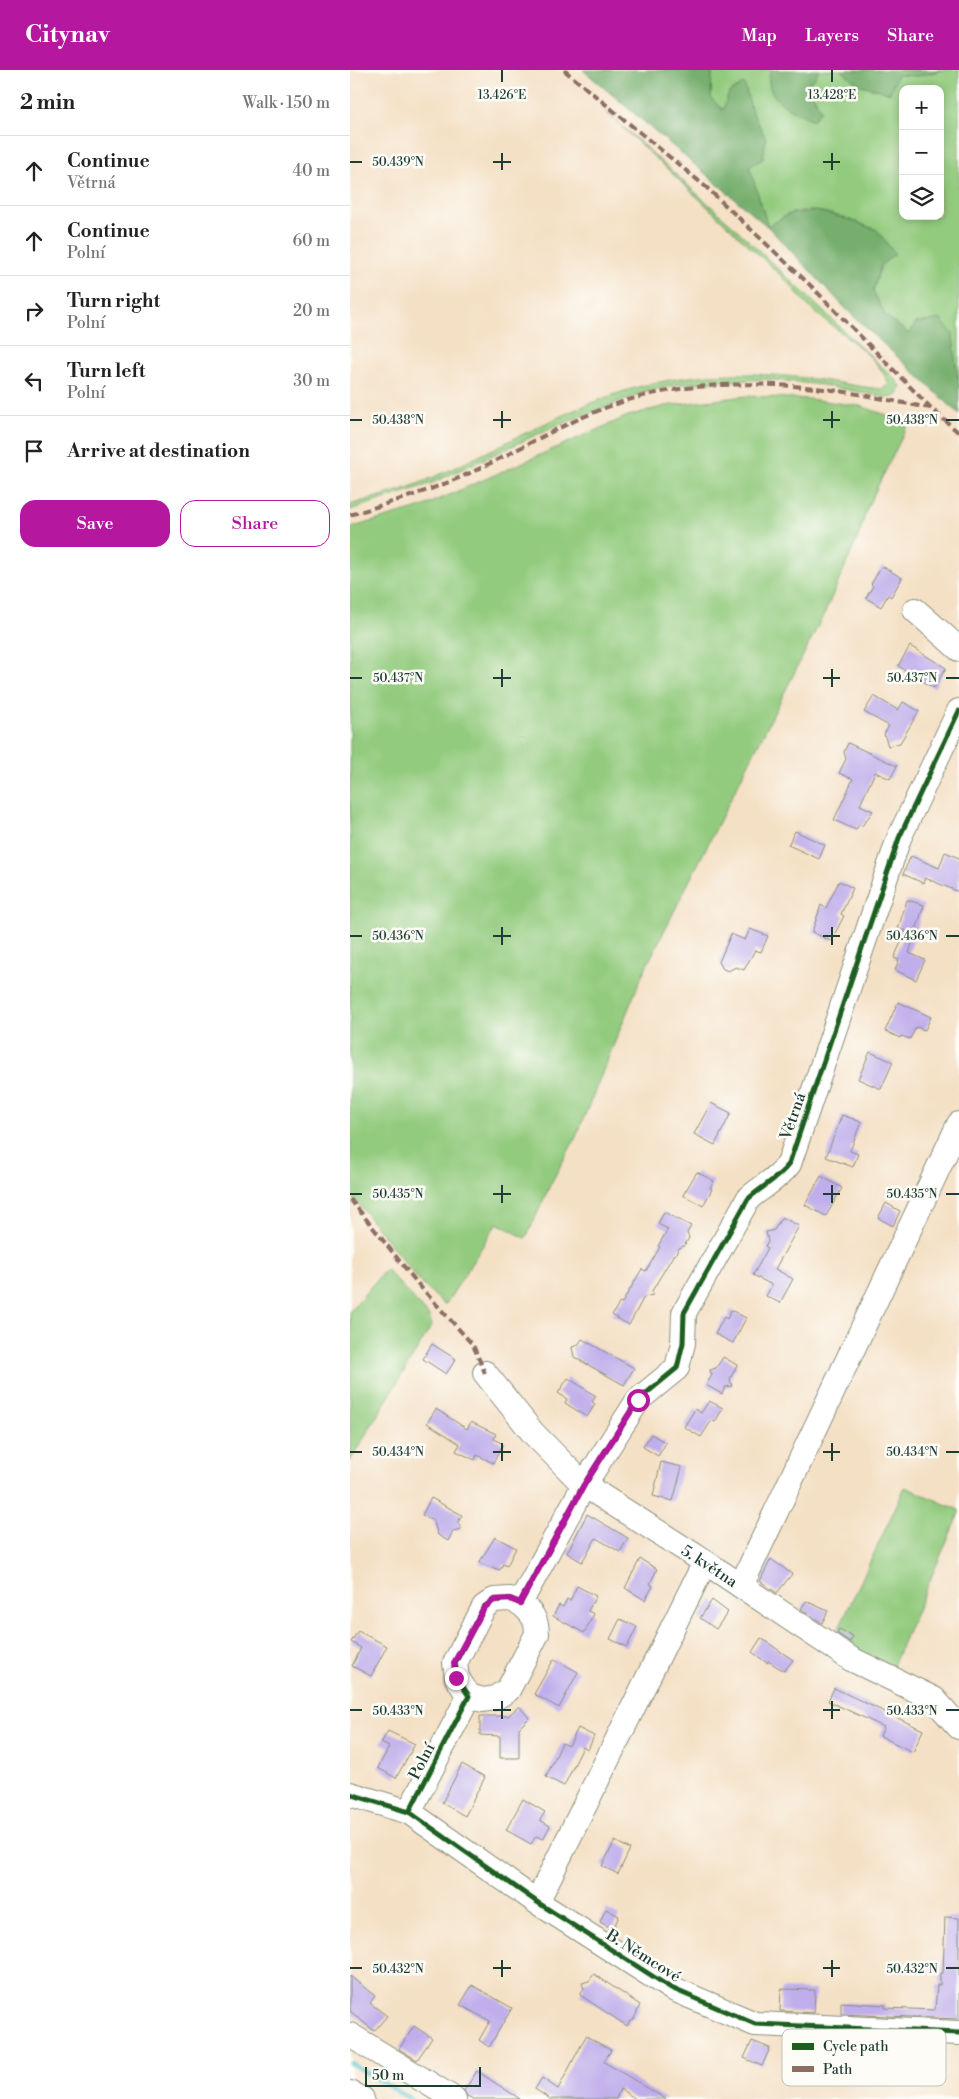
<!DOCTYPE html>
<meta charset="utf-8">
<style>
body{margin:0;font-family:"Libre Bodoni",serif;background:#f2f2f2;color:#222}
.controls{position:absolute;right:15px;top:15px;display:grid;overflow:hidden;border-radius:10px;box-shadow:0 2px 8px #0003}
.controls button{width:45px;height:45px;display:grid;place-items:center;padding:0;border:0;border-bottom:1px solid #e0e0e0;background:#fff;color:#222;font:25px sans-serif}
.scale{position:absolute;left:15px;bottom:12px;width:116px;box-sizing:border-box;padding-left:5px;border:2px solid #1f3d34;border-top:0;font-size:14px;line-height:18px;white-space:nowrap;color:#1f3d34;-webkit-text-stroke:4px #fdfcf7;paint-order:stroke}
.stop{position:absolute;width:15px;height:15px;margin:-11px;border:4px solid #b5179e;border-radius:50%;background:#fff}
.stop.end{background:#b5179e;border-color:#fff;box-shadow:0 1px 5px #0008}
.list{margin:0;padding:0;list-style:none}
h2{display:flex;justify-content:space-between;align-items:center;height:65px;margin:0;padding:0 20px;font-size:21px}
h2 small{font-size:16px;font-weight:400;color:#767676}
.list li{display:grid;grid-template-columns:32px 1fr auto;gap:15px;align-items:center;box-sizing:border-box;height:70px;padding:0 20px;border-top:1px solid #e0e0e0}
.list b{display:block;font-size:19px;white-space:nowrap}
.list p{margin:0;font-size:16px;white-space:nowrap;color:#767676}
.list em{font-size:16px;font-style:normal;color:#767676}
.actions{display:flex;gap:10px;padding:15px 20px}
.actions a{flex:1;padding:11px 0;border:1px solid #b5179e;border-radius:15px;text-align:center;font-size:18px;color:#b5179e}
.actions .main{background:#b5179e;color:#fff}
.icon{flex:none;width:28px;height:28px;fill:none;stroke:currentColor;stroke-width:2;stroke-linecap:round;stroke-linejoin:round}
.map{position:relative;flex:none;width:609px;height:2029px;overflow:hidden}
header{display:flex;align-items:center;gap:30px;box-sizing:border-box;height:70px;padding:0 25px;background:#b5179e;color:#fff}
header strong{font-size:24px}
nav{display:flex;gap:28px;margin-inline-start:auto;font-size:18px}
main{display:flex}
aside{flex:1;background:#fff}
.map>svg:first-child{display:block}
.green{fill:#93cb7e;stroke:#598459;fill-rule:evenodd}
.forest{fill:#76af6d;stroke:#4a7650}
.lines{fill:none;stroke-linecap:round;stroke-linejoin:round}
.stream{stroke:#51bfc6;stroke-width:4.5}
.building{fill:#bfaeeb}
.minor-casing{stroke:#8a8e7c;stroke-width:26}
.minor{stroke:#fff;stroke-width:24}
.quiet{stroke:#8d6e63;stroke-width:4;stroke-dasharray:8 4;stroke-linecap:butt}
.cycleway-casing{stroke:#fdfcf7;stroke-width:8}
.cycleway{stroke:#1b5e20;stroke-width:5}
.route{stroke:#b5179e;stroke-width:6}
.ticks{fill:none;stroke:#1f3d34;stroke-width:2}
.labels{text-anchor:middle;stroke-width:5;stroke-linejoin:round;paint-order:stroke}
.street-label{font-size:16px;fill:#1f3d34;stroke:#fdfcf7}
.key{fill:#fdfcf7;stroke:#bac3bc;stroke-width:1}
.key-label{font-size:14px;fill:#1f3d34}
.ticks-label{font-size:12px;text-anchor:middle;fill:#1f3d34;stroke:#fdfcf7;stroke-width:5;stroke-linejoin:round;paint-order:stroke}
</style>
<header>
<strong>Citynav</strong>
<nav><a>Map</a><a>Layers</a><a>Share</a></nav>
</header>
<main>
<aside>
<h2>2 min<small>Walk · 150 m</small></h2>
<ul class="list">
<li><svg class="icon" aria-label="ahead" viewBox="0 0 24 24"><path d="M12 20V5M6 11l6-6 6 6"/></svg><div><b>Continue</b><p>Větrná</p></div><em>40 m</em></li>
<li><svg class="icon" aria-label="ahead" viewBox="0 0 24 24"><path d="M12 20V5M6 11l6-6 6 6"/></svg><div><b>Continue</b><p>Polní</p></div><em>60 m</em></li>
<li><svg class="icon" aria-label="right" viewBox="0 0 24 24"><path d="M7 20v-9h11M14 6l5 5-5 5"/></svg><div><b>Turn right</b><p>Polní</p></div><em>20 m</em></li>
<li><svg class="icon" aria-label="left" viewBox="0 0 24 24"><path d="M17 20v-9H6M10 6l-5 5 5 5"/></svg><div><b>Turn left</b><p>Polní</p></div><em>30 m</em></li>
<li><svg class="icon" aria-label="arrive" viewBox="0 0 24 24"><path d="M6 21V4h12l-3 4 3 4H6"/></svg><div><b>Arrive at destination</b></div></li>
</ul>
<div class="actions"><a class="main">Save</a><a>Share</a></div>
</aside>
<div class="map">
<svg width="609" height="2029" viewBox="0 0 609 2029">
<rect width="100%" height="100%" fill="#fdfcf7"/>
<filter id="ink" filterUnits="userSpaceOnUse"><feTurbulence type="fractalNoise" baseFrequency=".02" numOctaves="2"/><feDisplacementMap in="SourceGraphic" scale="10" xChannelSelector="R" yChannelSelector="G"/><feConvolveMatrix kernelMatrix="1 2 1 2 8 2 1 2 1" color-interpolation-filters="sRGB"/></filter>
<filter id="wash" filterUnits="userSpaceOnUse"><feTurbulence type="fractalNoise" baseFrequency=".0096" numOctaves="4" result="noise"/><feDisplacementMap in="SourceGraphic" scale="20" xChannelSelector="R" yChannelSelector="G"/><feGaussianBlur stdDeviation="1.12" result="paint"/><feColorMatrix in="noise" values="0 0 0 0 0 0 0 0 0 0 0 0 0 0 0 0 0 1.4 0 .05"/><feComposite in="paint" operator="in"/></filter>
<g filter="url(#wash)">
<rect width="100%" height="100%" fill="#f4e0c5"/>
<g class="green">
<path d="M362,0H422L419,3L467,31L456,14L464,8L469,0H491L508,14L546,5L568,6L592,0H609V307L607,308L603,264H559L535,245L523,221L531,195L527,160C500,150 467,134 439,144C432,147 425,153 418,157L399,96L416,68L402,42L394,13L373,41L361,28ZM553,19H590V146H553Z"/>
<path d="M255,41L382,155L548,312L551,317L548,325L540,328L473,315L416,309L331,314L297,321L201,358L80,414L0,440V435C24,427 49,422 72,412C153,379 234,324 320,310C370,301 421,303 471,310C491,313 511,317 531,319L539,315C529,285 487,262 464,241C455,234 448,224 441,215Z"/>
<polygon points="396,326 459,329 510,336 554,351 557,357 518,436 508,467 476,540 293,903 226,1067 200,1115 179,1162 175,1168 147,1153 96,1234 94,1234 70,1212 0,1123 0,458 72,437 278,346 315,336"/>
<polygon points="36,1199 78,1245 82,1255 0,1391 0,1241"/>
<polygon points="555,1417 609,1440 609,1443 542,1598 483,1571"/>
</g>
<g class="forest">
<polygon points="233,0 362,0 361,28 373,40 379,23 394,13 402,42 416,68 413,89 399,96 418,156 439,144 467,141 500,150 527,160 545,184 531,195 523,221 535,245 559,264 566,253 590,249 603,264 607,307 609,307 609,344 500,243 418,157"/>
<path d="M422,0H469L464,9L456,14L471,40L463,50C447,42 419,33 419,11C419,6 419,4 422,0Z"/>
<polygon points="491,0 592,0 568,6 547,5 540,23 508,14"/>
</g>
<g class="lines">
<polyline class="stream" points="0,1993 61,2029"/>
</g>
<g id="blocks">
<g class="building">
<polygon points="532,496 552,508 541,527 538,525 531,537 516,528 523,516 521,514"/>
<polygon points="560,576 596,598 584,618 548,596"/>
<polygon points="524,626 548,640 553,632 569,641 550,673 538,676 534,664 539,656 514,642"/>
<polygon points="498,673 547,696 540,709 525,702 510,735 523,741 512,756 509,754 506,760 484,750 503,709 489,703 496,689 494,682"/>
<polygon points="445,761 475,775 469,789 438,775"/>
<polygon points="595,782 609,788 609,822 575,808 573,813 553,804 561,786 589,798"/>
<polygon points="489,811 503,818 491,844 494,846 481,871 462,862 471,835 476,838"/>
<polygon points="557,830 574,835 559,883 575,890 566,910 545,900 549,890 544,888 556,861 548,859"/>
<polygon points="400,859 418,866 411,882 405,880 394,900 386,897 378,901 373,899 369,892 381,864 395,870"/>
<polygon points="548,932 581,947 575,960 566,957 560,969 551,966 550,968 535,961"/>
<polygon points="520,982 543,992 531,1019 508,1009"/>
<polygon points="361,1033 381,1043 365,1075 344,1064"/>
<polygon points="492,1045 511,1052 500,1081 508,1084 503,1097 476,1087"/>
<polygon points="347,1102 364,1111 360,1118 362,1119 353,1136 333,1125"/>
<polygon points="471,1106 492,1118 476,1146 455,1135"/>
<polygon points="536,1133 550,1141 543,1156 528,1148"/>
<polygon points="314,1142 341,1156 337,1163 339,1168 334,1176 329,1178 325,1185 324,1184 302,1221 303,1225 294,1227 279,1255 262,1245 270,1232 272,1233 292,1199 296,1201 310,1177 308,1176 318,1159 308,1154"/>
<polygon points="432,1147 449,1156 425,1199 443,1209 430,1233 416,1226 422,1215 403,1205 418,1178 415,1176 418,1171 416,1162 424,1160"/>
<polygon points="381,1240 396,1248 383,1273 365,1264 374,1247 377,1249"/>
<polygon points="232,1269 284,1298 274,1315 224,1287 222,1277 228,1275"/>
<polygon points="82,1274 106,1289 96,1304 73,1289"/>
<polygon points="373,1287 387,1295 380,1309 382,1316 375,1317 372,1324 356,1315 362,1305 360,1300 366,1298"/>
<polygon points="218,1308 246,1326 242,1332 245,1334 237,1347 215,1333 217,1329 208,1323"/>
<polygon points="359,1331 373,1338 365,1352 362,1350 351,1367 334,1357 345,1339 351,1343"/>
<polygon points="86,1339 117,1359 121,1352 146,1364 144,1369 153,1374 143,1393 127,1385 125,1390 106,1381 110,1374 77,1353"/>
<polygon points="301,1364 316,1373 308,1386 293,1377"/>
<polygon points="311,1392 332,1397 323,1431 303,1426"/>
<polygon points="81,1428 112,1445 108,1452 111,1459 103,1461 98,1471 88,1465 83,1450 72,1445"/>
<polygon points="237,1444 278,1468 270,1482 246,1468 232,1492 217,1483"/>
<polygon points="145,1467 166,1478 157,1496 153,1494 150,1500 129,1493"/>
<polygon points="290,1489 307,1499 300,1514 303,1516 295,1530 275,1518"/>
<polygon points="421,1489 442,1504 427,1523 410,1511"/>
<polygon points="227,1516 246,1526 238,1541 244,1544 234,1563 203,1546 209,1535 213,1537 217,1529 220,1531"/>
<polygon points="362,1530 378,1542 366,1559 350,1548"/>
<polygon points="456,1531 478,1541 472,1553 451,1539"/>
<polygon points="270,1549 287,1557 277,1577 260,1569"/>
<polygon points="489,1559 503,1566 500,1572 487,1563"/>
<polygon points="8,1561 37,1576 21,1606 2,1596 11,1578 1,1572"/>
<polygon points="411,1568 443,1590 434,1601 418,1591 417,1593 402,1582"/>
<polygon points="204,1589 228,1602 209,1638 184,1624"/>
<polygon points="484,1618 573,1660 563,1682 530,1666 534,1657 478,1631"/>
<polygon points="169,1636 179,1648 169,1658 169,1688 150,1688 150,1666 130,1665 130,1646 158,1646"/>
<polygon points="228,1658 244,1666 238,1680 233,1677 214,1716 196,1707 212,1673 219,1676"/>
<polygon points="38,1661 65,1674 46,1708 28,1698 39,1677 31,1673"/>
<polygon points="112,1694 135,1707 115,1746 92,1733"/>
<polygon points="173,1729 195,1742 190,1750 200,1756 193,1769 186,1766 181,1774 156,1760"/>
<polygon points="265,1771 280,1779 268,1804 252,1796"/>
<polygon points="256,1839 269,1846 263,1859 250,1852"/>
<polygon points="595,1847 609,1848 609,1949 491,1944 491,1932 535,1935 535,1938 585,1940 587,1915 590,1915 590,1903 593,1903"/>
<polygon points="244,1904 290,1935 284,1949 280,1950 277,1956 230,1925 234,1919 232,1913 239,1911"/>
<polygon points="0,1906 25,1926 20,1933 37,1946 24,1961 0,1941"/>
<polygon points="122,1915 162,1938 139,1977 129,1970 140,1951 110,1935"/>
<polygon points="431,1919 465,1920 464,1943 430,1941"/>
<polygon points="64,1956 82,1968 67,1990 49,1979"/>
<polygon points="236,1966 261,1980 254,1992 316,2029 286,2029 270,2019 266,2029 200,2029 185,2019 192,2008 208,2019"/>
<polygon points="402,1971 420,1978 412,1996 394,1988"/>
<polygon points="127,2001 153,2018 170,2029 123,2029 117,2026 114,2021"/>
</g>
</g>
</g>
<g filter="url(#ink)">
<use href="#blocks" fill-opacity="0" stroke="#8a8e7c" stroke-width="1"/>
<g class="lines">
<defs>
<g id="minor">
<polyline points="565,540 609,579"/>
<path id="s1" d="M135,1303L183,1363L234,1415L355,1492L501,1589L584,1629L609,1657"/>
<polyline points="391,1516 609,1054"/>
<path d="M119,1626L133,1630L145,1628L158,1620L187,1564C187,1549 181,1542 170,1533"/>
<polyline points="0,1724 59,1742 187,1832 321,1918 405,1954 609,1963"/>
<path d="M59,1742L119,1626L107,1608L105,1593L134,1537L144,1530L160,1529L170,1533L234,1415L288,1330L327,1298L333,1273L334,1243L398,1129C412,1116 428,1109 439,1094L549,768L609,641"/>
<polyline points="187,1832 355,1492"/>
<polyline points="0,1965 104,2029"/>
<polyline points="0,2023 12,2029"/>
</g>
</defs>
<use href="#minor" class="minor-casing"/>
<use href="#minor" class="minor"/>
<g class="quiet">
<polyline points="214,0 356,117 461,216 581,338 609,363"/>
<path d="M0,445C35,434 70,424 104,410C168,383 228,341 297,325C355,312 415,312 474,319C510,323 545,332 581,338"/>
<polyline points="0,1129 68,1214 123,1275 135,1303"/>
</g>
<defs>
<g id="cycleway">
<polyline points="0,1724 59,1742 187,1832 321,1918 405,1954 609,1963"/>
<path d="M59,1742L119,1626L107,1608L105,1593L134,1537L144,1530L160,1529L170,1533L234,1415L288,1330L327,1298L333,1273L334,1243L398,1129C412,1116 428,1109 439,1094L549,768L609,641"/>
</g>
</defs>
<use href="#cycleway" class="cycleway-casing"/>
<use href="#cycleway" class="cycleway"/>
</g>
</g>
<g class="lines" filter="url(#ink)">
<polyline class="route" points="106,1608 104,1593 134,1538 144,1530 160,1529 170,1533 234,1415 288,1330"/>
</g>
<path class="ticks" d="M152,0V12M482,0V12M152,83V100M482,83V100M0,92H12M143,92H161M473,92H490M152,341V358M482,341V358M0,350H12M143,350H161M473,350H490M596,350H609M152,599V617M482,599V617M0,608H12M143,608H161M473,608H490M596,608H609M152,857V875M482,857V875M0,866H12M143,866H161M473,866H490M596,866H609M152,1115V1133M482,1115V1133M0,1124H12M143,1124H161M473,1124H490M596,1124H609M152,1373V1391M482,1373V1391M0,1382H12M143,1382H161M473,1382H490M596,1382H609M152,1631V1649M482,1631V1649M0,1640H12M143,1640H161M473,1640H490M596,1640H609M152,1890V1907M482,1890V1907M0,1898H12M143,1898H161M473,1898H490M596,1898H609"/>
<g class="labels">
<g class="street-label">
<text transform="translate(442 1046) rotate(-71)" y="6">Větrná</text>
<text dy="6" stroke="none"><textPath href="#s1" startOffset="299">5. května</textPath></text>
<text transform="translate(71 1691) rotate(-63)" y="6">Polní</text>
<text transform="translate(294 1885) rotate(32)" y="6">B. Němcové</text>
</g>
</g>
<rect x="432" y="1959" width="164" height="57" rx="8" class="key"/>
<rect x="442" y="1973" width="22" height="7" fill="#1b5e20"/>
<rect x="442" y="1996" width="22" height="6" fill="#8d6e63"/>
<g class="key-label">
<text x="473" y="1981">Cycle path</text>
<text x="473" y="2004">Path</text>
</g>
<g class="ticks-label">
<text x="152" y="29">13.426°E</text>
<text x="482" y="29">13.428°E</text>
<text x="48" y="96">50.439°N</text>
<text x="48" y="354">50.438°N</text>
<text x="562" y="354">50.438°N</text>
<text x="48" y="612">50.437°N</text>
<text x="562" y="612">50.437°N</text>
<text x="48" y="870">50.436°N</text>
<text x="562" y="870">50.436°N</text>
<text x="48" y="1128">50.435°N</text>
<text x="562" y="1128">50.435°N</text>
<text x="48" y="1386">50.434°N</text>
<text x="562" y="1386">50.434°N</text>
<text x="48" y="1645">50.433°N</text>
<text x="562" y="1645">50.433°N</text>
<text x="48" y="1903">50.432°N</text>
<text x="562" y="1903">50.432°N</text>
</g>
</svg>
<div class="controls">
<button>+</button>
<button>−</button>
<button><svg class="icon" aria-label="layers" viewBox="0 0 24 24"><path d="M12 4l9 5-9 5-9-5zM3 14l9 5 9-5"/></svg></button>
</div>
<div class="scale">50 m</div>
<div class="stop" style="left:288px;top:1330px"></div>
<div class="stop end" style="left:106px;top:1608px"></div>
</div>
</main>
